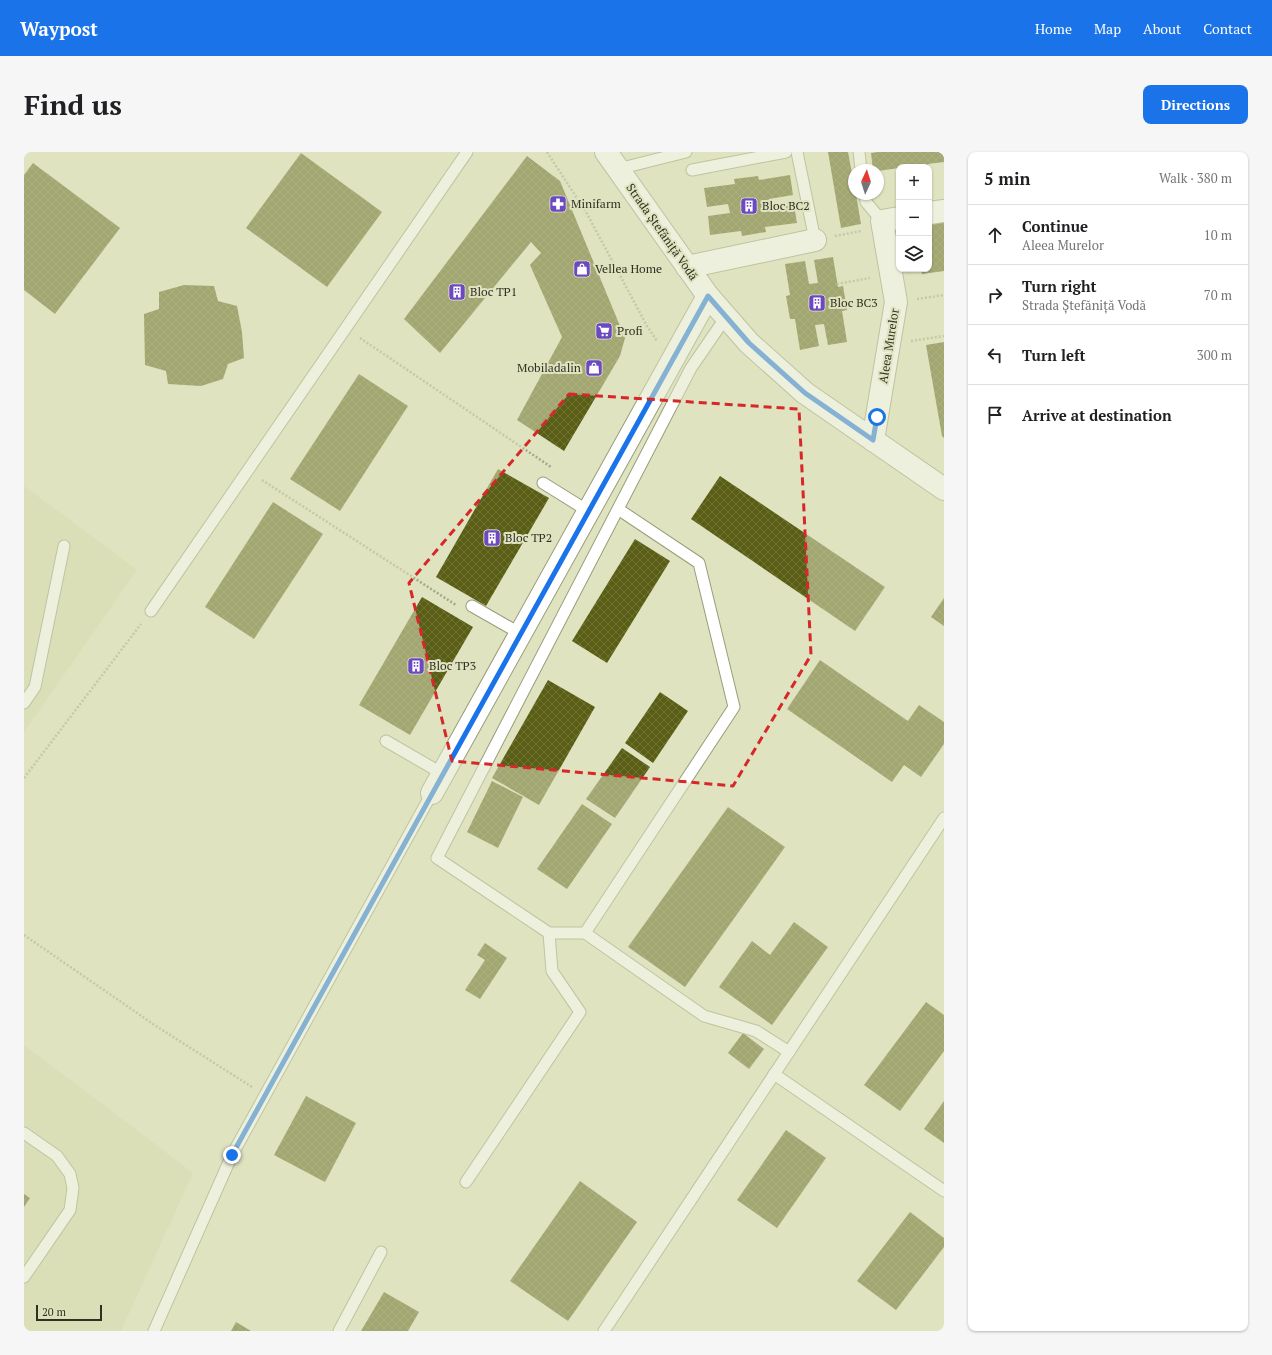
<!DOCTYPE html>
<meta charset="utf-8">
<style>
body{margin:0;font-family:"PT Serif",serif;background:#f6f6f6;color:#202124}
.controls{position:absolute;right:12px;top:12px;display:grid;overflow:hidden;border-radius:8px;box-shadow:0 1px 3px #0004}
.controls button{width:36px;height:36px;display:grid;place-items:center;padding:0;border:0;border-bottom:1px solid #e0e0e0;background:#fff;color:#202124;font:20px sans-serif}
.compass{position:absolute;left:824px;top:12px;width:36px;height:36px;border-radius:50%;background:#fff;box-shadow:0 1px 3px #0004;rotate:4deg}
.scale{position:absolute;left:12px;bottom:10px;width:66px;box-sizing:border-box;padding-left:4px;border:2px solid #303123;border-top:0;font-size:11px;line-height:14px;white-space:nowrap;color:#303123;-webkit-text-stroke:3px #dfe3bf;paint-order:stroke}
.stop{position:absolute;width:12px;height:12px;margin:-9px;border:3px solid #1a73e8;border-radius:50%;background:#fff}
.stop.end{background:#1a73e8;border-color:#fff;box-shadow:0 1px 4px #0008}
.list{margin:0;padding:0;list-style:none}
h2{display:flex;justify-content:space-between;align-items:center;height:52px;margin:0;padding:0 16px;font-size:17px}
h2 small{font-size:13px;font-weight:400;color:#757577}
.list li{display:grid;grid-template-columns:26px 1fr auto;gap:12px;align-items:center;box-sizing:border-box;height:60px;padding:0 16px;border-top:1px solid #e0e0e0}
.list b{display:block;font-size:15px;white-space:nowrap}
.list p{margin:0;font-size:13px;white-space:nowrap;color:#757577}
.list em{font-size:13px;font-style:normal;color:#757577}
.icon{flex:none;width:22px;height:22px;fill:none;stroke:currentColor;stroke-width:2;stroke-linecap:round;stroke-linejoin:round}
.map{position:relative;flex:none;width:920px;height:1179px;overflow:hidden;border-radius:8px}
header{display:flex;align-items:center;gap:24px;box-sizing:border-box;height:56px;padding:0 20px;background:#1a73e8;color:#fff}
header strong{font-size:19px}
nav{display:flex;gap:22px;margin-inline-start:auto;font-size:14px}
.intro{display:flex;align-items:center;justify-content:space-between;box-sizing:border-box;height:96px;padding:0 24px}
h1{margin:0;font-size:28px}
.button{padding:10px 18px;border-radius:8px;background:#1a73e8;color:#fff;font-size:14px;font-weight:700}
main{display:flex;gap:24px;padding:0 24px}
aside{flex:1;background:#fff;border-radius:8px;box-shadow:0 1px 3px #0004}
.map>svg:first-child{display:block}
.built{fill:#d5daae}
.building{fill:url(#building-cross-hatch)}
.lines{fill:none;stroke-linecap:round;stroke-linejoin:round}
.lane-casing{stroke:#999d7b;stroke-width:13}
.street-casing{stroke:#999d7b;stroke-width:24}
.secondary-casing{stroke:#999d7b;stroke-width:24}
.path{stroke:#a5a88b;stroke-width:2.5;stroke-dasharray:2 2;stroke-linecap:butt}
.lane{stroke:#fff;stroke-width:11}
.street{stroke:#fff;stroke-width:22}
.secondary{stroke:#fff;stroke-width:22}
.route{stroke:#1a73e8;stroke-width:5}
.marked{fill:none;stroke:#d62828;stroke-width:3;stroke-dasharray:8 5;stroke-linejoin:round}
.labels{text-anchor:middle;stroke-width:4;stroke-linejoin:round;paint-order:stroke}
.poi-label{font-size:12px;fill:#303123;stroke:#dfe3bf;text-anchor:start}
.street-label{font-size:12px;fill:#303123;stroke:#dfe3bf}
</style>
<header>
<strong>Waypost</strong>
<nav><a>Home</a><a>Map</a><a>About</a><a>Contact</a></nav>
</header>
<div class="intro"><h1>Find us</h1><a class="button">Directions</a></div>
<main>
<div class="map">
<svg width="920" height="1179" viewBox="0 0 920 1179">
<defs>
<pattern id="building-cross-hatch" width="8" height="8" patternUnits="userSpaceOnUse"><rect width="8" height="8" fill="#5a5e14"/><path d="M0 0l8 8M0 8l8-8" fill="none" stroke="#6f7236"/></pattern>
</defs>
<rect width="100%" height="100%" fill="#dfe3bf"/>
<g class="built">
<polygon points="0,334 113,418 0,580"/>
<polygon points="0,893 169,1021 97,1179 0,1179"/>
</g>
<g class="building">
<polygon points="804,0 824,0 830,32 830,42 832,42 837,72 817,76"/>
<polygon points="854,0 920,0 920,10 904,12 905,15 875,15 875,16 854,19 854,18 849,18 847,1"/>
<polygon points="277,1 358,60 303,135 222,76"/>
<polygon points="503,4 536,29 601,186 596,204 540,299 493,268 538,185 506,113 517,101 507,90 416,201 380,167"/>
<polygon points="9,11 96,76 31,162 0,138 0,23"/>
<polygon points="766,23 769,43 745,47 747,56 770,53 773,71 741,75 742,80 718,84 717,79 686,83 684,64 706,61 704,52 683,55 680,36 711,32 710,27 734,24 735,28"/>
<polygon points="920,68 920,119 898,122 897,117 905,117 905,71"/>
<polygon points="809,105 814,135 819,134 823,158 818,159 823,190 804,193 800,172 791,173 795,194 776,198 771,167 766,167 762,144 766,143 761,112 781,109 785,132 794,131 790,108"/>
<polygon points="160,133 190,134 194,149 213,154 218,180 220,206 204,212 199,227 177,234 144,232 142,219 121,213 120,162 135,157 135,140"/>
<polygon points="920,190 920,286 918,284 902,193"/>
<polygon points="335,222 384,254 316,359 266,327"/>
<polygon points="474,317 525,346 462,454 412,425"/>
<polygon points="696,324 861,435 831,479 667,367"/>
<polygon points="249,350 299,382 230,487 181,455"/>
<polygon points="611,387 646,409 583,511 548,489"/>
<polygon points="398,445 449,475 386,583 335,553"/>
<polygon points="920,446 920,474 907,465"/>
<polygon points="796,508 884,569 895,553 920,570 920,592 897,625 880,613 868,630 763,557"/>
<polygon points="524,528 571,555 515,653 468,626"/>
<polygon points="636,540 664,559 629,611 601,591"/>
<polygon points="598,596 626,615 591,666 562,647"/>
<polygon points="468,629 499,645 474,696 443,680"/>
<polygon points="558,652 588,672 543,737 513,717"/>
<polygon points="704,655 761,695 661,835 604,795"/>
<polygon points="770,770 804,795 748,873 695,835 728,789 746,803"/>
<polygon points="461,791 483,806 456,847 441,838 461,808 453,803"/>
<polygon points="902,850 920,863 920,899 876,959 840,933"/>
<polygon points="719,881 740,897 725,917 704,901"/>
<polygon points="282,944 332,971 301,1030 250,1003"/>
<polygon points="920,949 920,991 900,977"/>
<polygon points="762,978 802,1006 753,1076 713,1048"/>
<polygon points="556,1029 613,1070 544,1169 486,1129"/>
<polygon points="0,1042 6,1046 0,1055"/>
<polygon points="886,1060 920,1086 920,1095 872,1158 833,1129"/>
<polygon points="360,1140 395,1160 384,1179 337,1179"/>
<polygon points="212,1170 227,1179 207,1179"/>
</g>
<g class="lines">
<defs>
<g id="lane">
<polyline points="773,0 791,88"/>
<polyline points="835,0 837,18"/>
<polyline points="594,17 662,0"/>
<polyline points="668,18 762,0"/>
<polyline points="841,42 842,50 858,69"/>
<polyline points="519,331 564,359"/>
<polyline points="594,357 675,411 710,555 561,781 525,781 413,706 667,216 702,165"/>
<polyline points="448,454 497,482"/>
<polyline points="127,459 443,0"/>
<polyline points="0,551 11,535 40,394"/>
<polyline points="362,589 419,622"/>
<polyline points="561,781 680,864 732,879 765,900"/>
<polyline points="750,922 920,1039"/>
<polyline points="0,981 33,1004 46,1022 49,1036 46,1058 0,1125"/>
<polyline points="442,1030 556,860 528,819 525,781"/>
<polyline points="130,1179 208,1003 408,641"/>
<polyline points="315,1179 357,1100"/>
<polyline points="580,1179 920,666"/>
</g>
<g id="street">
<polyline points="905,61 920,59"/>
<polyline points="663,115 791,88"/>
<polyline points="849,288 872,150 858,69 875,66"/>
<polyline points="408,641 684,144"/>
</g>
<polyline id="secondary" points="582,0 684,144 725,191 781,241 920,337"/>
</defs>
<use href="#lane" class="lane-casing"/>
<use href="#street" class="street-casing"/>
<use href="#secondary" class="secondary-casing"/>
<g class="path">
<polyline points="523,0 562,60 623,174 633,189"/>
<polyline points="811,84 837,79"/>
<polyline points="813,132 846,126"/>
<polyline points="893,147 920,143"/>
<polyline points="336,186 527,315"/>
<polyline points="887,189 920,184"/>
<polyline points="238,328 432,453"/>
<polyline points="0,626 117,472"/>
<polyline points="0,783 132,874 228,935"/>
</g>
<use href="#lane" class="lane"/>
<use href="#street" class="street"/>
<use href="#secondary" class="secondary"/>
</g>
<g class="lines">
<polyline class="route" points="208,1003 684,144 725,191 781,241 849,288 853,265"/>
</g>
<path d="M0 0H920V1179H0ZM545,242L775,257L787,503L709,634L428,609L385,431Z" fill="#dfe3bf" fill-opacity=".55" fill-rule="evenodd"/>
<path class="marked" d="M545,242L775,257L787,503L709,634L428,609L385,431Z"/>
<defs>
<symbol id="pharmacy-square" viewBox="-11 -11 22 22"><rect x="-9" y="-9" width="18" height="18" rx="4" fill="#6c49c2" stroke="#dfe3bf"/><path d="M-2-6h4v4h4v4h-4v4h-4v-4h-4v-4h4Z" fill="#fff"/></symbol>
<symbol id="building-square" viewBox="-11 -11 22 22"><rect x="-9" y="-9" width="18" height="18" rx="4" fill="#6c49c2" stroke="#dfe3bf"/><path d="M-4-6H4V6H1V3H-1V6H-4ZM-2.5-4.3h1.7v1.8h-1.7ZM.8-4.3h1.7v1.8H.8ZM-2.5-1h1.7V.8h-1.7ZM.8-1h1.7V.8H.8Z" fill="#fff"/></symbol>
<symbol id="shop-square" viewBox="-11 -11 22 22"><rect x="-9" y="-9" width="18" height="18" rx="4" fill="#6c49c2" stroke="#dfe3bf"/><path d="M-5-2.5h2.3a2.7 3.5 0 0 1 5.4 0H5L5.5 6h-11ZM-1.5-2.5h3a1.5 2.3 0 0 0-3 0Z" fill="#fff"/></symbol>
<symbol id="supermarket-square" viewBox="-11 -11 22 22"><rect x="-9" y="-9" width="18" height="18" rx="4" fill="#6c49c2" stroke="#dfe3bf"/><path d="M-6-5.5h2.5l.6 2H6L4.5 2H-2.5L-4.4-4H-6ZM-1.5 3.2a1.3 1.3 0 1 0 .1 0ZM3 3.2a1.3 1.3 0 1 0 .1 0Z" fill="#fff"/></symbol>
</defs>
<g fill-rule="evenodd">
<use href="#pharmacy-square" x="524" y="42" width="20" height="20"/>
<use href="#building-square" x="715" y="44" width="20" height="20"/>
<use href="#shop-square" x="548" y="107" width="20" height="20"/>
<use href="#building-square" x="423" y="130" width="20" height="20"/>
<use href="#building-square" x="783" y="141" width="20" height="20"/>
<use href="#supermarket-square" x="570" y="169" width="20" height="20"/>
<use href="#shop-square" x="560" y="206" width="20" height="20"/>
<use href="#building-square" x="458" y="376" width="20" height="20"/>
<use href="#building-square" x="382" y="504" width="20" height="20"/>
</g>
<g class="labels">
<g class="poi-label">
<text x="547" y="56">Minifarm</text>
<text x="738" y="58">Bloc BC2</text>
<text x="571" y="121">Vellea Home</text>
<text x="446" y="144">Bloc TP1</text>
<text x="806" y="155">Bloc BC3</text>
<text x="593" y="183">Profi</text>
<text x="557" y="220" text-anchor="end">Mobiladalin</text>
<text x="481" y="390">Bloc TP2</text>
<text x="405" y="518">Bloc TP3</text>
</g>
<g class="street-label">
<text transform="translate(638 80) rotate(55)" y="4">Strada Ștefăniță Vodă</text>
<text transform="translate(865 194) rotate(-81)" y="4">Aleea Murelor</text>
</g>
</g>
</svg>
<div class="controls">
<button>+</button>
<button>−</button>
<button><svg class="icon" aria-label="layers" viewBox="0 0 24 24"><path d="M12 4l9 5-9 5-9-5zM3 14l9 5 9-5"/></svg></button>
</div>
<svg class="compass" viewBox="-18 -18 36 36"><path d="M0-13l5 13h-10z" fill="#e53935"/><path d="M0 13l5-13h-10z" fill="#757577"/></svg>
<div class="scale">20 m</div>
<div class="stop" style="left:853px;top:265px"></div>
<div class="stop end" style="left:208px;top:1003px"></div>
</div>
<aside>
<h2>5 min<small>Walk · 380 m</small></h2>
<ul class="list">
<li><svg class="icon" aria-label="ahead" viewBox="0 0 24 24"><path d="M12 20V5M6 11l6-6 6 6"/></svg><div><b>Continue</b><p>Aleea Murelor</p></div><em>10 m</em></li>
<li><svg class="icon" aria-label="right" viewBox="0 0 24 24"><path d="M7 20v-9h11M14 6l5 5-5 5"/></svg><div><b>Turn right</b><p>Strada Ștefăniță Vodă</p></div><em>70 m</em></li>
<li><svg class="icon" aria-label="left" viewBox="0 0 24 24"><path d="M17 20v-9H6M10 6l-5 5 5 5"/></svg><div><b>Turn left</b></div><em>300 m</em></li>
<li><svg class="icon" aria-label="arrive" viewBox="0 0 24 24"><path d="M6 21V4h12l-3 4 3 4H6"/></svg><div><b>Arrive at destination</b></div></li>
</ul>
</aside>
</main>
